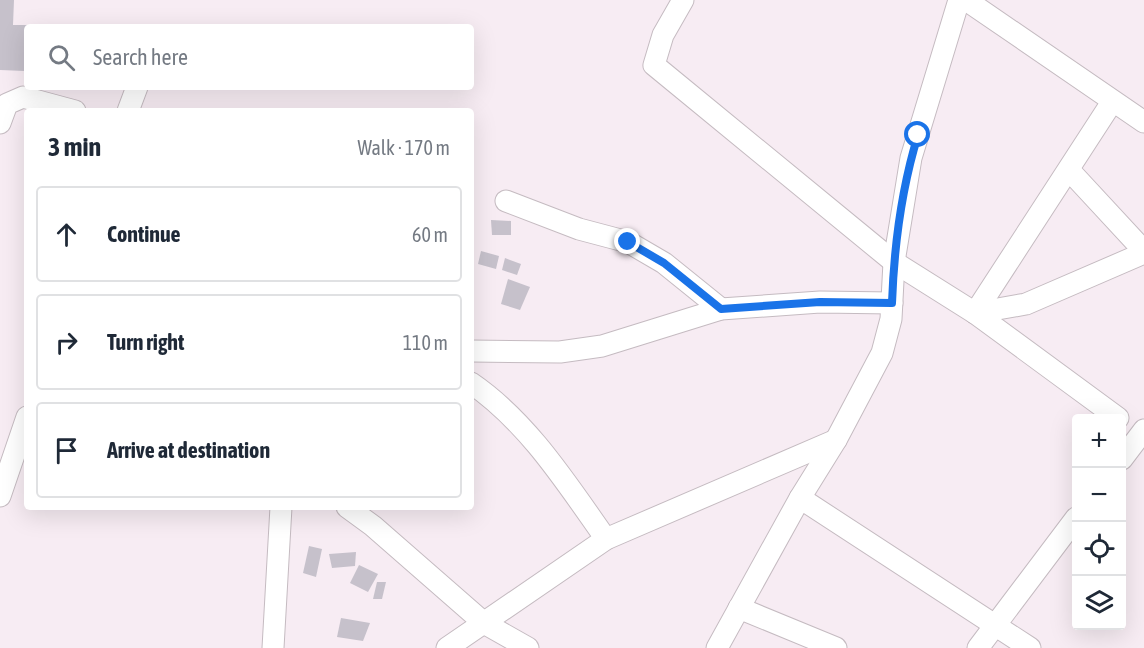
<!DOCTYPE html>
<meta charset="utf-8">
<style>
body{margin:0;font-family:"Asap Condensed",sans-serif;background:#f6f6f7;color:#1f2937}
.controls{position:absolute;right:18px;bottom:18px;display:grid;overflow:hidden;border-radius:6px;box-shadow:0 6px 24px #0002}
.controls button{width:54px;height:54px;display:grid;place-items:center;padding:0;border:0;border-bottom:2px solid #e0e1e3;background:#fff;color:#1f2937;font:30px sans-serif}
.stop{position:absolute;width:18px;height:18px;margin:-14px;border:4px solid #1a73e8;border-radius:50%;background:#fff}
.stop.end{background:#1a73e8;border-color:#fff;box-shadow:0 2px 6px #0008}
.list{margin:0;padding:0;list-style:none}
h2{display:flex;justify-content:space-between;align-items:center;height:78px;margin:0;padding:0 24px;font-size:26px}
h2 small{font-size:20px;font-weight:400;color:#747a83}
.list li{display:grid;grid-template-columns:39px 1fr auto;gap:18px;align-items:center;box-sizing:border-box;height:96px;margin:0 12px 12px;padding:0 12px;border:2px solid #e0e1e3;border-radius:6px}
.list b{display:block;font-size:22px;white-space:nowrap}
.list em{font-size:20px;font-style:normal;color:#747a83}
.icon{flex:none;width:33px;height:33px;fill:none;stroke:currentColor;stroke-width:2;stroke-linecap:round;stroke-linejoin:round}
.map{position:relative;flex:none;width:1144px;height:648px;overflow:hidden}
.search{position:absolute;background:#fff;box-shadow:0 6px 24px #0002;left:24px;top:24px;width:450px;height:66px;display:flex;align-items:center;gap:15px;box-sizing:border-box;padding:0 21px;border-radius:6px;color:#747a83;font-size:22px}
.panel{position:absolute;background:#fff;box-shadow:0 6px 24px #0002;left:24px;top:108px;width:450px;height:402px;border-radius:6px}
.map>svg:first-child{display:block}
.building{fill:#c6c1cb}
.lines{fill:none;stroke-linecap:round;stroke-linejoin:round}
.minor-casing{stroke:#c5bbc1;stroke-width:23}
.minor{stroke:#fff;stroke-width:21}
.route{stroke:#1a73e8;stroke-width:8}
</style>
<div class="map">
<svg width="1144" height="648" viewBox="0 0 1144 648">
<rect width="100%" height="100%" fill="#f7ecf3"/>
<g class="building">
<polygon points="0,0 14,0 13,25 27,25 25,71 0,70"/>
<polygon points="491,220 511,221 511,235 492,235"/>
<polygon points="481,251 499,256 496,269 478,264"/>
<polygon points="505,258 521,264 517,275 502,270"/>
<polygon points="508,279 530,287 520,310 501,304"/>
<polygon points="309,546 322,549 316,577 303,573"/>
<polygon points="356,552 355,566 332,568 329,554"/>
<polygon points="359,565 378,574 368,592 350,583"/>
<polygon points="377,582 386,582 382,599 373,599"/>
<polygon points="341,618 370,623 363,641 337,637"/>
</g>
<g class="lines">
<defs>
<g id="minor">
<polyline points="683,0 663,35 654,65 894,262 975,313 1118,418"/>
<polyline points="966,0 1144,122"/>
<polyline points="128,111 137,87"/>
<polyline points="0,123 7,104 23,97 75,111"/>
<polyline points="1069,170 1144,251"/>
<polyline points="506,201 579,229 628,242 664,263 721,309"/>
<polyline points="975,313 1112,102"/>
<polyline points="975,313 1026,304 1144,253"/>
<polyline points="471,351 560,352 602,346 721,309 820,302 892,303"/>
<path d="M471,383C528,422 567,484 606,539"/>
<polyline points="1122,459 1144,430"/>
<polyline points="0,496 27,417"/>
<polyline points="800,498 1030,648"/>
<polyline points="347,507 373,526 484,623 528,648"/>
<polyline points="739,608 836,648"/>
<polyline points="273,648 281,507"/>
<polyline points="447,648 606,539 836,440"/>
<polyline points="717,648 800,498 836,440 882,353 891,319 894,262 911,158 959,0"/>
<polyline points="978,648 1076,518"/>
</g>
</defs>
<use href="#minor" class="minor-casing"/>
<use href="#minor" class="minor"/>
</g>
<g class="lines">
<path class="route" d="M628,242L664,263L721,309L820,302L892,303C894,248 902,187 918,135"/>
</g>
</svg>
<div class="controls">
<button>+</button>
<button>−</button>
<button><svg class="icon" aria-label="locate" viewBox="0 0 24 24"><circle cx="12" cy="12" r="6"/><path d="M12 2v4M12 18v4M2 12h4M18 12h4"/></svg></button>
<button><svg class="icon" aria-label="layers" viewBox="0 0 24 24"><path d="M12 4l9 5-9 5-9-5zM3 14l9 5 9-5"/></svg></button>
</div>
<div class="stop" style="left:918px;top:135px"></div>
<div class="stop end" style="left:628px;top:242px"></div>
<div class="search"><svg class="icon" aria-label="search" viewBox="0 0 24 24"><circle cx="10" cy="10" r="6"/><path d="M15 15l6 6"/></svg>Search here</div>
<section class="panel">
<h2>3 min<small>Walk · 170 m</small></h2>
<ul class="list">
<li><svg class="icon" aria-label="ahead" viewBox="0 0 24 24"><path d="M12 20V5M6 11l6-6 6 6"/></svg><div><b>Continue</b></div><em>60 m</em></li>
<li><svg class="icon" aria-label="right" viewBox="0 0 24 24"><path d="M7 20v-9h11M14 6l5 5-5 5"/></svg><div><b>Turn right</b></div><em>110 m</em></li>
<li><svg class="icon" aria-label="arrive" viewBox="0 0 24 24"><path d="M6 21V4h12l-3 4 3 4H6"/></svg><div><b>Arrive at destination</b></div></li>
</ul>
</section>
</div>
